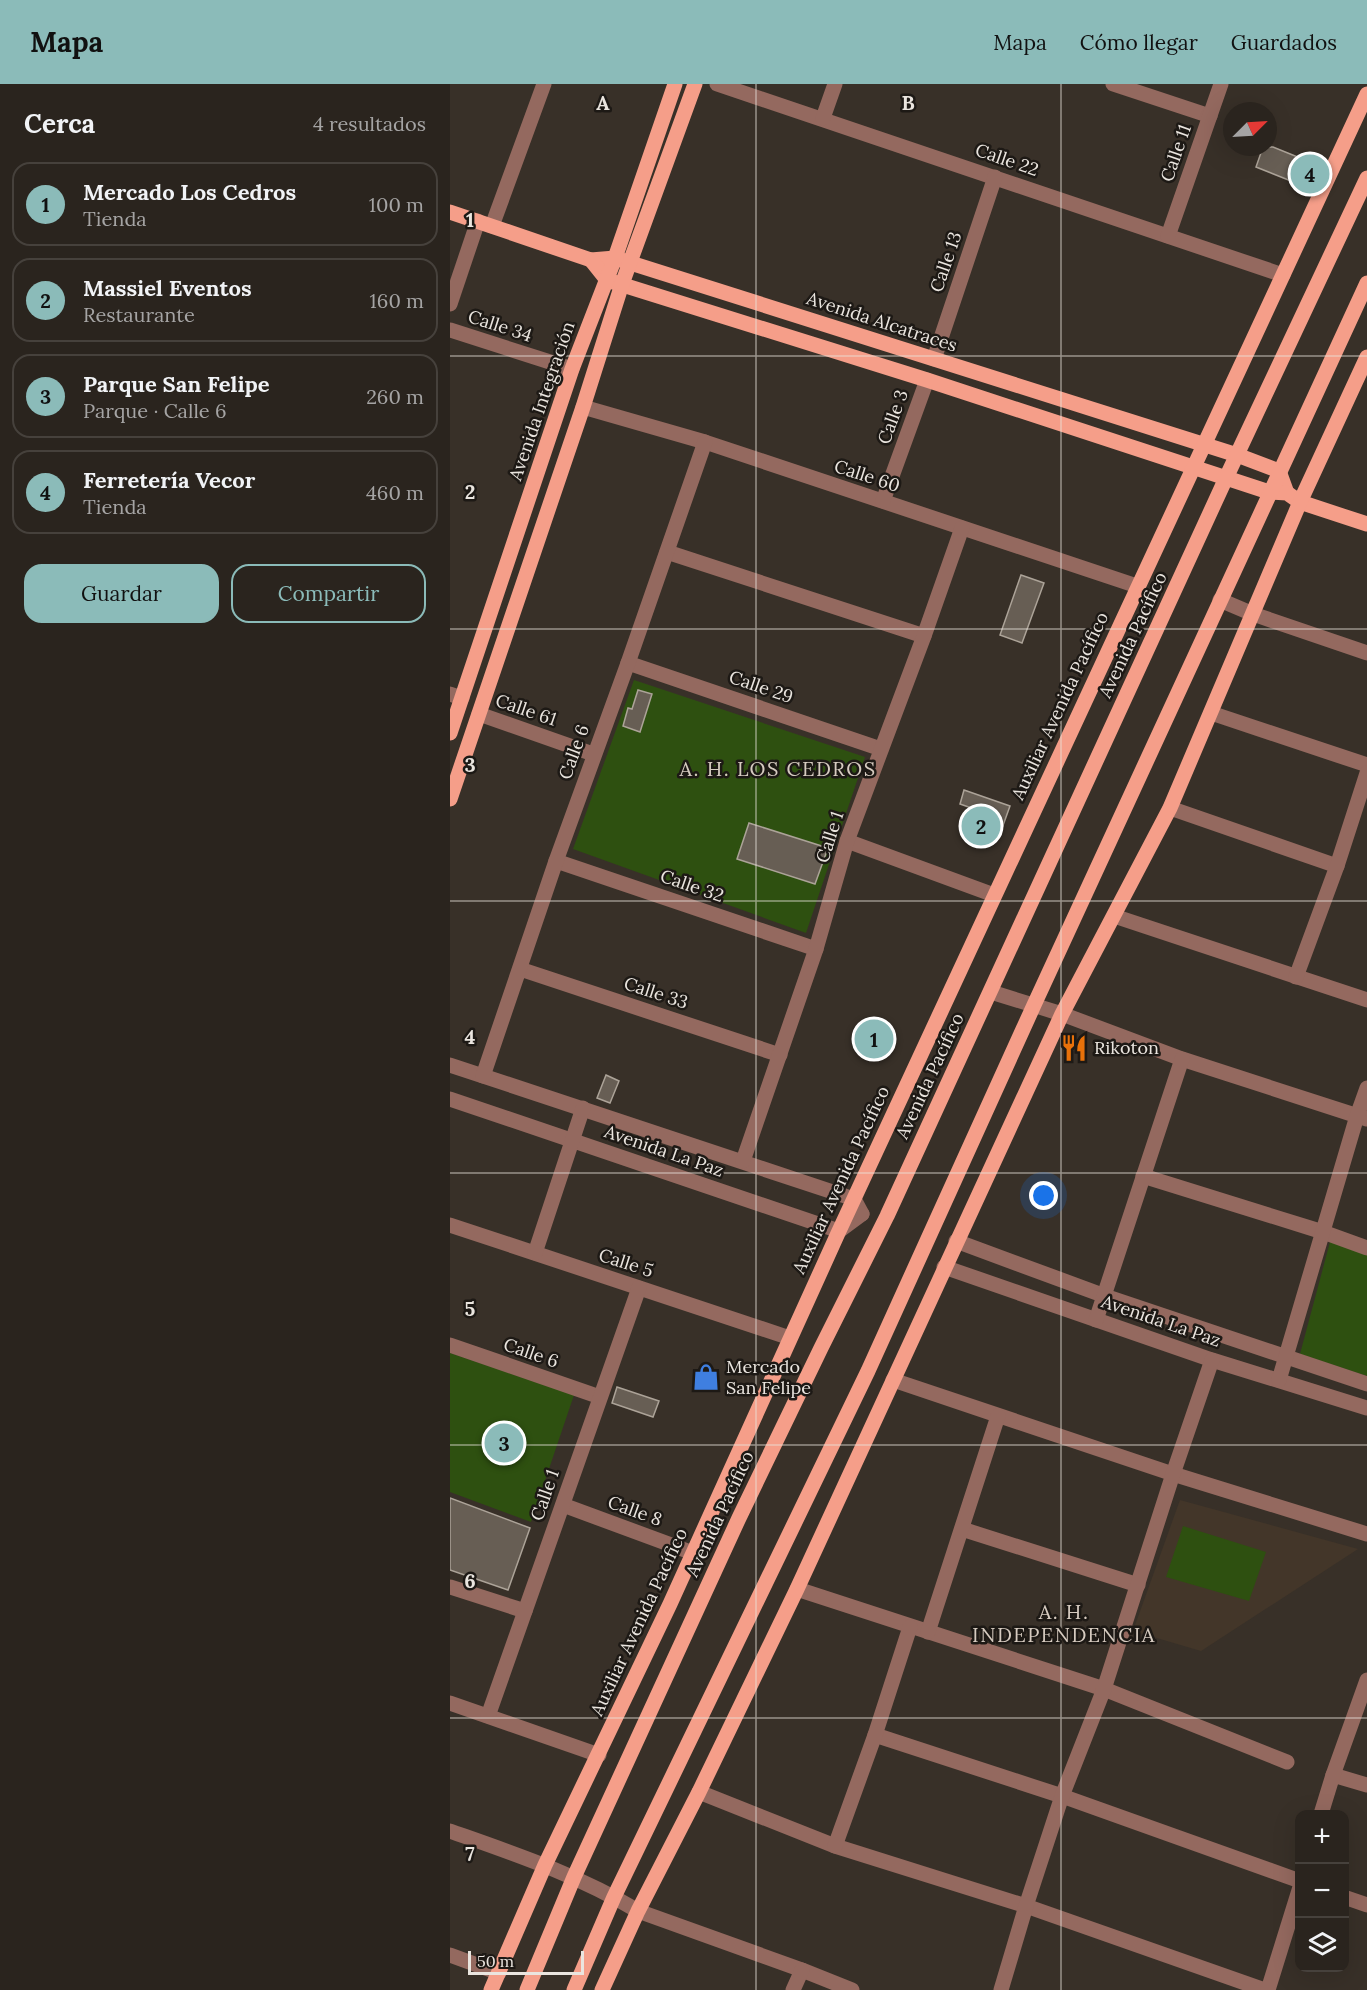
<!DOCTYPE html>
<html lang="es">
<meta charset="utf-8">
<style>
body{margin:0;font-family:Lora,serif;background:#322c27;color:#f1f3f6}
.controls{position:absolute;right:18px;bottom:18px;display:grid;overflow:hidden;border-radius:12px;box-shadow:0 6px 24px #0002}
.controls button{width:54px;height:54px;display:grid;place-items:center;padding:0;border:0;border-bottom:2px solid #46413c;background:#2a241e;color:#f1f3f6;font:30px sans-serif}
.compass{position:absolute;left:773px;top:18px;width:54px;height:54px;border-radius:50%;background:#2a241e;box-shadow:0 6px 24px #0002;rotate:66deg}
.scale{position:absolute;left:18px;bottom:15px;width:116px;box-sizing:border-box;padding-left:6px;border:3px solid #eae5df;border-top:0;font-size:16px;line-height:21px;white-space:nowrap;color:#eae5df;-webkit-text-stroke:4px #1d1915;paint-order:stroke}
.you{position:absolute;left:594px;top:1112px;width:21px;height:21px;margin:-15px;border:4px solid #fff;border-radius:50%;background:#1a73e8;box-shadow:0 0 0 9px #1a73e833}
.badge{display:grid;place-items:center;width:39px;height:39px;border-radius:50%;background:#8bbbb9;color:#111;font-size:20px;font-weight:700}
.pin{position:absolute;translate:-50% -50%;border:3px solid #fff;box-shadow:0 2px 6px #0006}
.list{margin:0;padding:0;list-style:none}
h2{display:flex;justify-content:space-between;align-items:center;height:78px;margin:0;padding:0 24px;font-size:26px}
h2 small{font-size:20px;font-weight:400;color:#a5a4a4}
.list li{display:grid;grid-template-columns:39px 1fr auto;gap:18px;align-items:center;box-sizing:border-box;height:84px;margin:0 12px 12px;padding:0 12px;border:2px solid #46413c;border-radius:18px}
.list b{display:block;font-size:22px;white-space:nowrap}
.list p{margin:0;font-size:20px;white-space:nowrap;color:#a5a4a4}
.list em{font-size:20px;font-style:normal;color:#a5a4a4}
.actions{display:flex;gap:12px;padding:18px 24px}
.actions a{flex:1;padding:14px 0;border:2px solid #8bbbb9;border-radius:18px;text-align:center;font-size:21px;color:#8bbbb9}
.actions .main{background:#8bbbb9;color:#111}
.icon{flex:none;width:33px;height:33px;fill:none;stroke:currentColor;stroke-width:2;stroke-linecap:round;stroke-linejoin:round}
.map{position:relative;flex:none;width:917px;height:1906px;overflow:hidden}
header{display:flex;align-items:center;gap:36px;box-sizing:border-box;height:84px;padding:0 30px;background:#8bbbb9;color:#111}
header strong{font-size:28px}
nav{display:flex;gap:33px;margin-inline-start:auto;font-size:21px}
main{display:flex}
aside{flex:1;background:#2a241e}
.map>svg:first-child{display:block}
.built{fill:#433629}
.green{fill:#2e5010}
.building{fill:#675e54;stroke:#aca398;stroke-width:1.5}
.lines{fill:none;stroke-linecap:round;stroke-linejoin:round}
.minor{stroke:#94695f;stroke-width:15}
.major{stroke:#f59e89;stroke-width:15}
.grid{fill:none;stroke:#eae5df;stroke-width:1.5;stroke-opacity:0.55}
.labels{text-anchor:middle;stroke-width:5;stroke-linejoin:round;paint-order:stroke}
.street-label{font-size:18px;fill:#eae5df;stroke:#1d1915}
.poi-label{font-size:18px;fill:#eae5df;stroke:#1d1915;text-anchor:start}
.neighbourhood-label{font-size:20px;letter-spacing:1.5px;fill:#d6cbc0;stroke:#1d1915}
.grid-label{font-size:20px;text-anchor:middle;font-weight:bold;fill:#eae5df;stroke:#1d1915;stroke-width:5;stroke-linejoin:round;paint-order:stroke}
</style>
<header>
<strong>Mapa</strong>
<nav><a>Mapa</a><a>Cómo llegar</a><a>Guardados</a></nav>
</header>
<main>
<aside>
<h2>Cerca<small>4 resultados</small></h2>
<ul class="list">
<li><span class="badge">1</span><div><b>Mercado Los Cedros</b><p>Tienda</p></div><em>100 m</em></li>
<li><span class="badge">2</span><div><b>Massiel Eventos</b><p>Restaurante</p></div><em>160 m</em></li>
<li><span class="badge">3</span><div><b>Parque San Felipe</b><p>Parque · Calle 6</p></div><em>260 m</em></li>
<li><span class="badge">4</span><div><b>Ferretería Vecor</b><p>Tienda</p></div><em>460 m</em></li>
</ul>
<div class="actions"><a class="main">Guardar</a><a>Compartir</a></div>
</aside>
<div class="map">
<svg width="917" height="1906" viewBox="0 0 917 1906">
<rect width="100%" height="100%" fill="#383028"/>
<polygon class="built" points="730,1416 908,1465 751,1567 683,1547"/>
<g class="green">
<polygon points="184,596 415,673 356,849 123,765"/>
<polygon points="880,1158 917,1170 917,1292 850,1270"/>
<polygon points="0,1269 124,1311 81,1438 0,1408"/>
<polygon points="733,1442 816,1468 799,1517 716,1493"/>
</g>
<g class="building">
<polygon points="813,63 823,63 860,78 851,101 806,83"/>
<polygon points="571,491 594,499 572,559 550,551"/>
<polygon points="188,606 202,610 190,648 173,642 178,624 182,625"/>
<polygon points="514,706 560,722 551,747 526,739 530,727 510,720"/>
<polygon points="299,739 378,764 365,800 287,775"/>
<polygon points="156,991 169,997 160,1019 147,1014"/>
<polygon points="167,1303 209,1317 203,1333 162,1319"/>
<polygon points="0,1414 80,1444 58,1506 0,1486"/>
</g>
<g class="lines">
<g class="minor">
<polyline points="267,0 833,191"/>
<polyline points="663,0 760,32"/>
<polyline points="373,34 385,0"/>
<polyline points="42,142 94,0"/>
<polyline points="718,152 771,0"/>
<polyline points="0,220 28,137"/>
<polyline points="0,246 122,285"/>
<polyline points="484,275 545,93"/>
<polyline points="133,323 255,358 687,502"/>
<polyline points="433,417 477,296"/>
<polyline points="217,468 474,552"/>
<polyline points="770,516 803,530 917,569"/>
<polyline points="178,579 431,665"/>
<polyline points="0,610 12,614"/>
<polyline points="761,629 917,681"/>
<polyline points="29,630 143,670"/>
<polyline points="720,724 887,782"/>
<polyline points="397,757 544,811"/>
<polyline points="106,777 366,865"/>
<polyline points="664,832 917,916"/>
<polyline points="70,885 330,971"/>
<polyline points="846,893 887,782 917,689"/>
<polyline points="541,908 612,930 732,975 917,1035"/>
<polyline points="0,981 404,1115 412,1130"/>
<polyline points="33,992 106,777 178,579 255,358"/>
<polyline points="0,1015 389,1147 412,1130"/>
<polyline points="293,1077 366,865 397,757 474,552 512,444"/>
<polyline points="693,1092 873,1148 917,1164"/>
<polyline points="0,1141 340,1254"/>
<polyline points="506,1157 655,1212 917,1300"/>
<polyline points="85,1169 133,1024"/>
<polyline points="494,1183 762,1276 917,1324"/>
<polyline points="646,1236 732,975"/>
<polyline points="0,1261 150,1313"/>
<polyline points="443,1296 723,1390 917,1450"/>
<polyline points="829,1296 907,1032 917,1004"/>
<polyline points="113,1421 243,1469"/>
<polyline points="512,1445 688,1501"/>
<polyline points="0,1503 75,1527"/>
<polyline points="347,1505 654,1605 837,1678"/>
<polyline points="478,1548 548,1332"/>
<polyline points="0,1619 149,1671"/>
<polyline points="38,1632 189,1204"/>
<polyline points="425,1651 612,1712 850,1797"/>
<polyline points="883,1691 917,1701"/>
<polyline points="249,1708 385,1762 576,1822 815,1906"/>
<polyline points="871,1730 883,1691 917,1596"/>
<path d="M0,1747C65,1770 128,1791 188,1827L352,1886L402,1906"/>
<polyline points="385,1762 425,1651 460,1543"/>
<polyline points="894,1813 917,1821"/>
<polyline points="0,1871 49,1889"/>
<polyline points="343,1906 352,1886"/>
<polyline points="551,1906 576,1822 612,1712 654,1605 723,1390 762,1276"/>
<polyline points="818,1906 850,1803"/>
</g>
<g class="major">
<polyline points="0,128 141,176 165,174 787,371 829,387 837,409"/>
<polyline points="141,176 157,196 477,296 819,408 837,409 850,418 917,440"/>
<polyline points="0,649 122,285 165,174 225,0"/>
<polyline points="0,715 133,323 172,200 245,0"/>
<polyline points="41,1906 95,1781 220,1520 389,1147 917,10"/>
<polyline points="77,1906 124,1793 289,1434 371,1264 437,1132 776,394 917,94"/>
<polyline points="124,1906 164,1813 418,1287 584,921 917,199"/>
<polyline points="152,1906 188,1827 249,1708 347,1505 612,930 720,724 850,418 917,273"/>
</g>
</g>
<path class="grid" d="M306,0V1906M611,0V1906M0,272H917M0,545H917M0,817H917M0,1089H917M0,1361H917M0,1634H917"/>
<defs>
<symbol id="restaurant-bare" viewBox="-9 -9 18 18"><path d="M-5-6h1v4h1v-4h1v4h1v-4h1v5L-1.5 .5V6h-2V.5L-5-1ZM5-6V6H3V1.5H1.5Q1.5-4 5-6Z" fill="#e8710a" stroke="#1d1915" stroke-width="2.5" paint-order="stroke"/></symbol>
<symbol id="shop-bare" viewBox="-9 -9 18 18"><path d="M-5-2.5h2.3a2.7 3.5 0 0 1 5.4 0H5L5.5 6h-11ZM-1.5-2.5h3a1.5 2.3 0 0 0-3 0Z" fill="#3f7fe0" stroke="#1d1915" stroke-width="2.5" paint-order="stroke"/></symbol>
</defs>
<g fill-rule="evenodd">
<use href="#restaurant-bare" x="605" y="945" width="38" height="38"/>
<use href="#shop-bare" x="237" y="1274" width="38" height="38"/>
</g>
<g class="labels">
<g class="street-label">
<text transform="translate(726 69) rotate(-71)" y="6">Calle 11</text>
<text transform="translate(557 76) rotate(19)" y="6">Calle 22</text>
<text transform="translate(496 178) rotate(-71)" y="6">Calle 13</text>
<text transform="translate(432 238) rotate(18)" y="6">Avenida Alcatraces</text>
<text transform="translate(50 242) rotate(18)" y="6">Calle 34</text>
<text transform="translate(92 317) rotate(-71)" y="6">Avenida Integración</text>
<text transform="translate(443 333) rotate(-70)" y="6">Calle 3</text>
<text transform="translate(417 392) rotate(18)" y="6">Calle 60</text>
<text transform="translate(683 551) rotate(-65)" y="6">Avenida Pacífico</text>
<text transform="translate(311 603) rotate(19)" y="6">Calle 29</text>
<text transform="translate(610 622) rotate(-65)" y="6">Auxiliar Avenida Pacífico</text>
<text transform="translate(76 626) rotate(19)" y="6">Calle 61</text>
<text transform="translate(124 668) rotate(-70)" y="6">Calle 6</text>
<text transform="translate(380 753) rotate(-72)" y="6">Calle 1</text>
<text transform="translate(242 802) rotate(19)" y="6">Calle 32</text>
<text transform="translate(206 909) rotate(18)" y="6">Calle 33</text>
<text transform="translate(480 992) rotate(-65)" y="6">Avenida Pacífico</text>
<text transform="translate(214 1067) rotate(19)" y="6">Avenida La Paz</text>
<text transform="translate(391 1096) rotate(-65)" y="6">Auxiliar Avenida Pacífico</text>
<text transform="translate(176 1179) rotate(18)" y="6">Calle 5</text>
<text transform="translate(711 1237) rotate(19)" y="6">Avenida La Paz</text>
<text transform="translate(81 1269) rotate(19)" y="6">Calle 6</text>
<text transform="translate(95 1411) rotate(-71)" y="6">Calle 1</text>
<text transform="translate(185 1427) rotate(20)" y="6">Calle 8</text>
<text transform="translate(270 1430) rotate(-65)" y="6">Avenida Pacífico</text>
<text transform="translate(189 1538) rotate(-65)" y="6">Auxiliar Avenida Pacífico</text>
</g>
<g class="poi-label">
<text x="644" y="970">Rikoton</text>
<text x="276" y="1289">Mercado<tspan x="276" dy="21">San Felipe</tspan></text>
</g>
<g class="neighbourhood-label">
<text x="328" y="692">A. H. LOS CEDROS</text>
<text x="614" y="1535">A. H.<tspan x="614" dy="23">INDEPENDENCIA</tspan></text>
</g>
</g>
<g class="grid-label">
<text x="153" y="26">A</text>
<text x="458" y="26">B</text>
<text x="20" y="143">1</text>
<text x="20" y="415">2</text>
<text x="20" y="688">3</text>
<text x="20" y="960">4</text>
<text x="20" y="1232">5</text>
<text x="20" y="1504">6</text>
<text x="20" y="1777">7</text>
</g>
</svg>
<div class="controls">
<button>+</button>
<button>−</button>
<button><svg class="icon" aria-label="layers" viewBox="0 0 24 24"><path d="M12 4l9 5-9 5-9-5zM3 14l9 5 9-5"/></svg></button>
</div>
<svg class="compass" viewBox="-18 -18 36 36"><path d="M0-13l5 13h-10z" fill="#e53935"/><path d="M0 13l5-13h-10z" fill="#a5a4a4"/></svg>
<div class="scale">50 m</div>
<div class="you"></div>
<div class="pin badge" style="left:424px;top:955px">1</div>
<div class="pin badge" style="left:531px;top:742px">2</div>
<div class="pin badge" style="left:54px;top:1359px">3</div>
<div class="pin badge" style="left:860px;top:90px">4</div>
</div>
</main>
